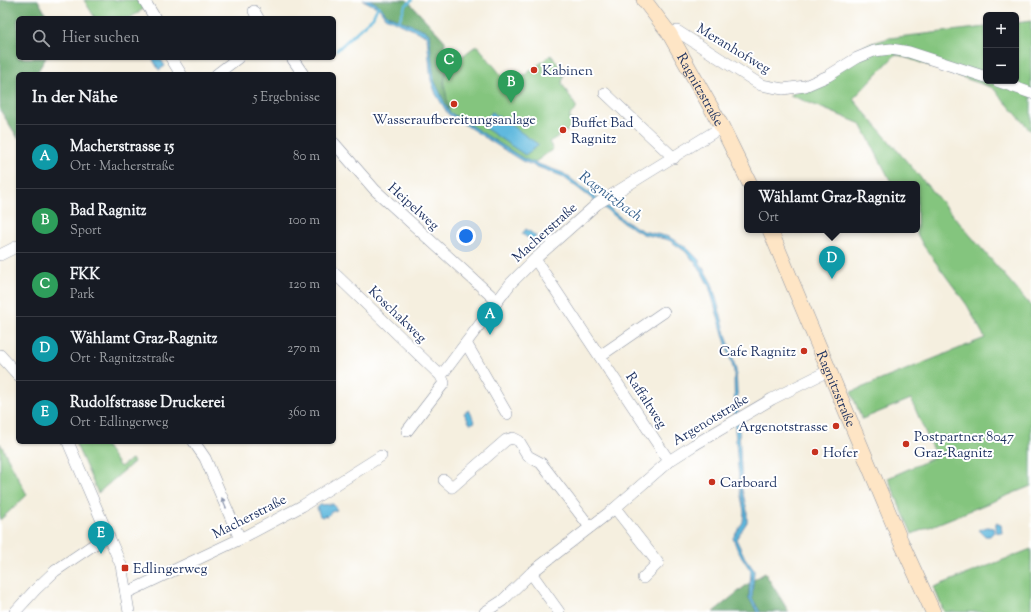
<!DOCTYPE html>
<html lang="de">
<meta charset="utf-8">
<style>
body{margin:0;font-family:"Sorts Mill Goudy",serif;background:#242831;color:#f1f3f6}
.controls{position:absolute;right:12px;top:12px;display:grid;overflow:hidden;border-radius:6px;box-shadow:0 1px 3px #0004}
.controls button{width:36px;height:36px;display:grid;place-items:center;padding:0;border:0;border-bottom:1px solid #363941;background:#171b24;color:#f1f3f6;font:20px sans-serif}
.you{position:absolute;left:466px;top:236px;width:14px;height:14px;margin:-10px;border:3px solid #fff;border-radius:50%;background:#1a73e8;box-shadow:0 0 0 6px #1a73e833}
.badge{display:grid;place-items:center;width:26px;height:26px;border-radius:50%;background:#8c9099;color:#fff;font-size:13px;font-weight:700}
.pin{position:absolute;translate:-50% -33px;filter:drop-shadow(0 1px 2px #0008)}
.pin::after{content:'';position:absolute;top:21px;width:14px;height:12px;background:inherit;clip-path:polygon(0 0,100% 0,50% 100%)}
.popup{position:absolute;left:744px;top:181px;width:176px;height:52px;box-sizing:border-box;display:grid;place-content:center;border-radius:6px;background:#171b24;filter:drop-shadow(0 1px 3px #0005);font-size:13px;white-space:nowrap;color:#9ea1a6}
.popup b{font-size:15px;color:#f1f3f6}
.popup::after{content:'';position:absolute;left:50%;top:100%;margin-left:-8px;border:8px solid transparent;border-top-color:#171b24}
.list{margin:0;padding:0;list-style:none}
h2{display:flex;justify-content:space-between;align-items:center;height:52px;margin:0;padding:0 16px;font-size:17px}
h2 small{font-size:13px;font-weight:400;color:#9ea1a6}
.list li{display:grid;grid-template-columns:26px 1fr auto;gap:12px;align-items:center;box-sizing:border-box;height:64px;padding:0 16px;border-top:1px solid #363941}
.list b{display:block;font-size:15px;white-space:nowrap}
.list p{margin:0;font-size:13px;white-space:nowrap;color:#9ea1a6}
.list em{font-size:13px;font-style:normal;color:#9ea1a6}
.icon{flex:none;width:22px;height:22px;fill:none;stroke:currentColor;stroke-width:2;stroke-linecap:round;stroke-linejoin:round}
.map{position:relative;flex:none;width:1031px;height:612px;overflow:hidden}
.search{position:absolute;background:#171b24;box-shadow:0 1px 3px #0004;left:16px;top:16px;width:320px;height:44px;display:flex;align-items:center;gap:10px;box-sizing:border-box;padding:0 14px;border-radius:6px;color:#9ea1a6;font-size:15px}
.panel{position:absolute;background:#171b24;box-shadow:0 1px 3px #0004;left:16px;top:72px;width:320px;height:372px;border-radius:6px}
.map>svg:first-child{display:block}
.green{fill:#84c57e;stroke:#507a6e}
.forest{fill:#6baa6d;stroke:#436c66}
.water{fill:#61b9de;stroke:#3e749e}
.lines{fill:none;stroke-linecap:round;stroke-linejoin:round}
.stream{stroke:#61b9de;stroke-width:2.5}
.minor-casing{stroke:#888f9e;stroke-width:12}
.secondary-casing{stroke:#888f9e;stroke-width:16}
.minor{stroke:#fff;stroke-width:11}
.secondary{stroke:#fee5c5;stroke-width:15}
.oneway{fill:#8d97ae}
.poi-dot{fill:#c8321e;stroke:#fff;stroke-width:1.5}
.labels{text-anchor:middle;stroke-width:4;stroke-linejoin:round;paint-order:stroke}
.street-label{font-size:14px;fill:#1b2f5e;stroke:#fff}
.poi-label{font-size:14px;fill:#1b2f5e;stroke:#fff;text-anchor:start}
.water-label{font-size:15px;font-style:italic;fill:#345f8b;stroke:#fff}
</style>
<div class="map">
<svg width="1031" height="612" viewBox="0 0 1031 612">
<rect width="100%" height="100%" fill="#fff"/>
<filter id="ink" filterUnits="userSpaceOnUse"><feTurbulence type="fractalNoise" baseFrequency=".025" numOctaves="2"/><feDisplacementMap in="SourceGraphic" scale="8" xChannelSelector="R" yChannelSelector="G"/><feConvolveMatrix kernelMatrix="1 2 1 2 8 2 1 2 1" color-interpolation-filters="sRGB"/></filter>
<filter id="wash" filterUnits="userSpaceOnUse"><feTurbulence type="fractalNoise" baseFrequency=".012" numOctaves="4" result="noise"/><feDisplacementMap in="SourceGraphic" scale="16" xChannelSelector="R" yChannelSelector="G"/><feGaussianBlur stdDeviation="0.9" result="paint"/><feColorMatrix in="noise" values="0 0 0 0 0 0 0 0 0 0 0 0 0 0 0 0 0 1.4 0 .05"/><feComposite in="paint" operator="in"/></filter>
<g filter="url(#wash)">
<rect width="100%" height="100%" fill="#f5efdf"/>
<g class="green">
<polygon points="84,0 141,0 145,8 130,18 95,18"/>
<polygon points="1031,21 1031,131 993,88 896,54 853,99 1031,306 1031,486 912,534 888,478 936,457 911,399 862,419 851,392 985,338 967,305 923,245 915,230 917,230 917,184 892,184 861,124 790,95 837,68 866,45 889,38 986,27 986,81 1016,81 1016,23"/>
<path d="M477,45L510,86L551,55L564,72L562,84L577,108L570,115V121L572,120L575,126L549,142L553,149L534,163L524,159L449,112C440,68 443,71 477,45Z"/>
<polygon points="75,442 103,442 120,467 132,459 134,462 98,493"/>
<polygon points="0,443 27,495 0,520"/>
<polygon points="1031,549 1031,612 944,612 934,587"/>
</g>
<g class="forest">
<polygon points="0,0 38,0 48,18 18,18 18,58 46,58 36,74 18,74 18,138 0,110"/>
<polygon points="370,0 407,0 445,41 444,59 447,68 444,82 449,112 433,80 429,34 424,30 387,15 379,5"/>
<polygon points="765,573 789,612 760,612 752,598 752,581"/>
<polygon points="749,583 749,598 757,612 713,612"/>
</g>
<g class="water">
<polygon points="363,0 370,0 379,5 387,15 424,30 429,34 434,80 449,112 524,159 563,173 599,200 625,221 643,231 669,237 687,248 698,259 712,284 736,370 742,490 747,510 747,522 736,539 745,558 754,570 752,598 760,612 757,612 749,598 751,571 738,551 733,538 743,522 744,511 740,491 735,429 734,371 709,286 699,267 685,251 669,240 643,234 624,223 562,176 522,161 448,114 436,94 431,80 427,36 385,17 379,8"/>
<polygon points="152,58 160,58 165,66 159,70"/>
<polygon points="492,112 539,145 525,155 482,126"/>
<polygon points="526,229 536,236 533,241 522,234"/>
<polygon points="469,410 475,422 470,424 464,413"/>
<polygon points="333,504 337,510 331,512 327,517 325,515 323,517 320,516 317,508 320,505"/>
<polygon points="996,523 1001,525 1002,533 996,532"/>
<polygon points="987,527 993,528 994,532 990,536 985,536 979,530"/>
</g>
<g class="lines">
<g class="stream">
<polyline points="399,21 405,6 412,0"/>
<polyline points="337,50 373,17 378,6"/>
</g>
</g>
</g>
<g filter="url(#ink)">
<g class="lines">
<defs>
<g id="minor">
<polyline points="144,0 155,18"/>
<polyline points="254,11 258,18"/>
<polyline points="669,33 677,31 761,85 783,89 805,86 828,76 857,58 874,51 891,49 909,52 986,77"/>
<polyline points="171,58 181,74"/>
<polyline points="292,58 303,74"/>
<polyline points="217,74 238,58"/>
<polyline points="997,81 1031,93"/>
<polyline points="605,93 674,158"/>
<polyline points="334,143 375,190 497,301"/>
<polyline points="0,255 18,246"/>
<polyline points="535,259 669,461"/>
<polyline points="334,273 441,376"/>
<polyline points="466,343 507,414"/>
<polyline points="0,355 18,375"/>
<polyline points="600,356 664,312"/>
<polyline points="407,431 444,383 441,376 511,283 535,259 597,204 722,127"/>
<polyline points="68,442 121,565 129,612"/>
<polyline points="194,442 205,458 240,539"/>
<polyline points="444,480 452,487 506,440 513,438 519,441 528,456 541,463 590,527"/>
<polyline points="615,508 658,563 643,578"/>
<polyline points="531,573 559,612"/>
<polyline points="126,593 240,539 302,506 381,456"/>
<polyline points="15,612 35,590 55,571 108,535"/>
<polyline points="485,612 502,601 531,573 615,508 669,461 694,445 772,399 830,370"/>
</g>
<g id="secondary">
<path id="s1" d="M644,0L669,33L722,127L750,184"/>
<path id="s2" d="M770,230L901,542L933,612"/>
</g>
</defs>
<use href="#minor" class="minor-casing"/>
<use href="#secondary" class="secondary-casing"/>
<use href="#minor" class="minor"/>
<use href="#secondary" class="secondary"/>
</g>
<defs><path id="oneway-solid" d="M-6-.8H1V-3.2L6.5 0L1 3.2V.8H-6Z"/></defs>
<use class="oneway" href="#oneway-solid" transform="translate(224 503) rotate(-113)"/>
</g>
<g class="poi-dot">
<circle cx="534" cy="70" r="4"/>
<circle cx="454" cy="104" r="4"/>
<circle cx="563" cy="130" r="4"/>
<circle cx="804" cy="351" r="4"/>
<circle cx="836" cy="426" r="4"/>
<circle cx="906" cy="444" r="4"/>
<circle cx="815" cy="452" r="4"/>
<circle cx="712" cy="482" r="4"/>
<rect x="121" y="564" width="8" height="8" rx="2"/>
</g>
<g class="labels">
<g class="street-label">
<text transform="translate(734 48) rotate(31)" y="5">Meranhofweg</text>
<text dy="5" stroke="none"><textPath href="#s1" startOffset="106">Ragnitzstraße</textPath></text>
<text transform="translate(414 206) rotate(42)" y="5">Heipelweg</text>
<text transform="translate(544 232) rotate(-42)" y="5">Macherstraße</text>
<text transform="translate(398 314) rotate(44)" y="5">Koschakweg</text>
<text dy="5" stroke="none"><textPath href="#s2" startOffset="172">Ragnitzstraße</textPath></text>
<text transform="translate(647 400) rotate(57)" y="5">Raffaltweg</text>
<text transform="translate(710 419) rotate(-31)" y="5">Argenotstraße</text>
<text transform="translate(249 516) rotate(-27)" y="5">Macherstraße</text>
</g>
<g class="poi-label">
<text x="542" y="75">Kabinen</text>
<text x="454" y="124" text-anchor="middle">Wasseraufbereitungsanlage</text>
<text x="571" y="127">Buffet Bad<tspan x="571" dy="16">Ragnitz</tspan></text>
<text x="796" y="356" text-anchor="end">Cafe Ragnitz</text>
<text x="828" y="431" text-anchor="end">Argenotstrasse</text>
<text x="914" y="441">Postpartner 8047<tspan x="914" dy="16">Graz-Ragnitz</tspan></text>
<text x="823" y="457">Hofer</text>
<text x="720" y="487">Carboard</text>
<text x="133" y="573">Edlingerweg</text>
</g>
<g class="water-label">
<text transform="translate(611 196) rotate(36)" y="5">Ragnitzbach</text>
</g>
</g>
</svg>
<div class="controls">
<button>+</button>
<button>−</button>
</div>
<div class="you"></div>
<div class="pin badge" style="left:490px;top:335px;background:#0f9aa8">A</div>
<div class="pin badge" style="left:511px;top:103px;background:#2e9e5b">B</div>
<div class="pin badge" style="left:449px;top:81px;background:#2e9e5b">C</div>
<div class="pin badge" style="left:832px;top:279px;background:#0f9aa8">D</div>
<div class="popup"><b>Wählamt Graz-Ragnitz</b>Ort</div>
<div class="pin badge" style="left:101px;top:554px;background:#0f9aa8">E</div>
<div class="search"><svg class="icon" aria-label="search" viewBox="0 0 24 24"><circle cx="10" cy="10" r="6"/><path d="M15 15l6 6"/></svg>Hier suchen</div>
<section class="panel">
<h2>In der Nähe<small>5 Ergebnisse</small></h2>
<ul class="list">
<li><span class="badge" style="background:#0f9aa8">A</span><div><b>Macherstrasse 15</b><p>Ort · Macherstraße</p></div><em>80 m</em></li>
<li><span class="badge" style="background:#2e9e5b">B</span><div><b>Bad Ragnitz</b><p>Sport</p></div><em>100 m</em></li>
<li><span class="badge" style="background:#2e9e5b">C</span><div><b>FKK</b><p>Park</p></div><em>120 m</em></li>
<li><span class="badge" style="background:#0f9aa8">D</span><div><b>Wählamt Graz-Ragnitz</b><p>Ort · Ragnitzstraße</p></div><em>270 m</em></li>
<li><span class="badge" style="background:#0f9aa8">E</span><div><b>Rudolfstrasse Druckerei</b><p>Ort · Edlingerweg</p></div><em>360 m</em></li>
</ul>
</section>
</div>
